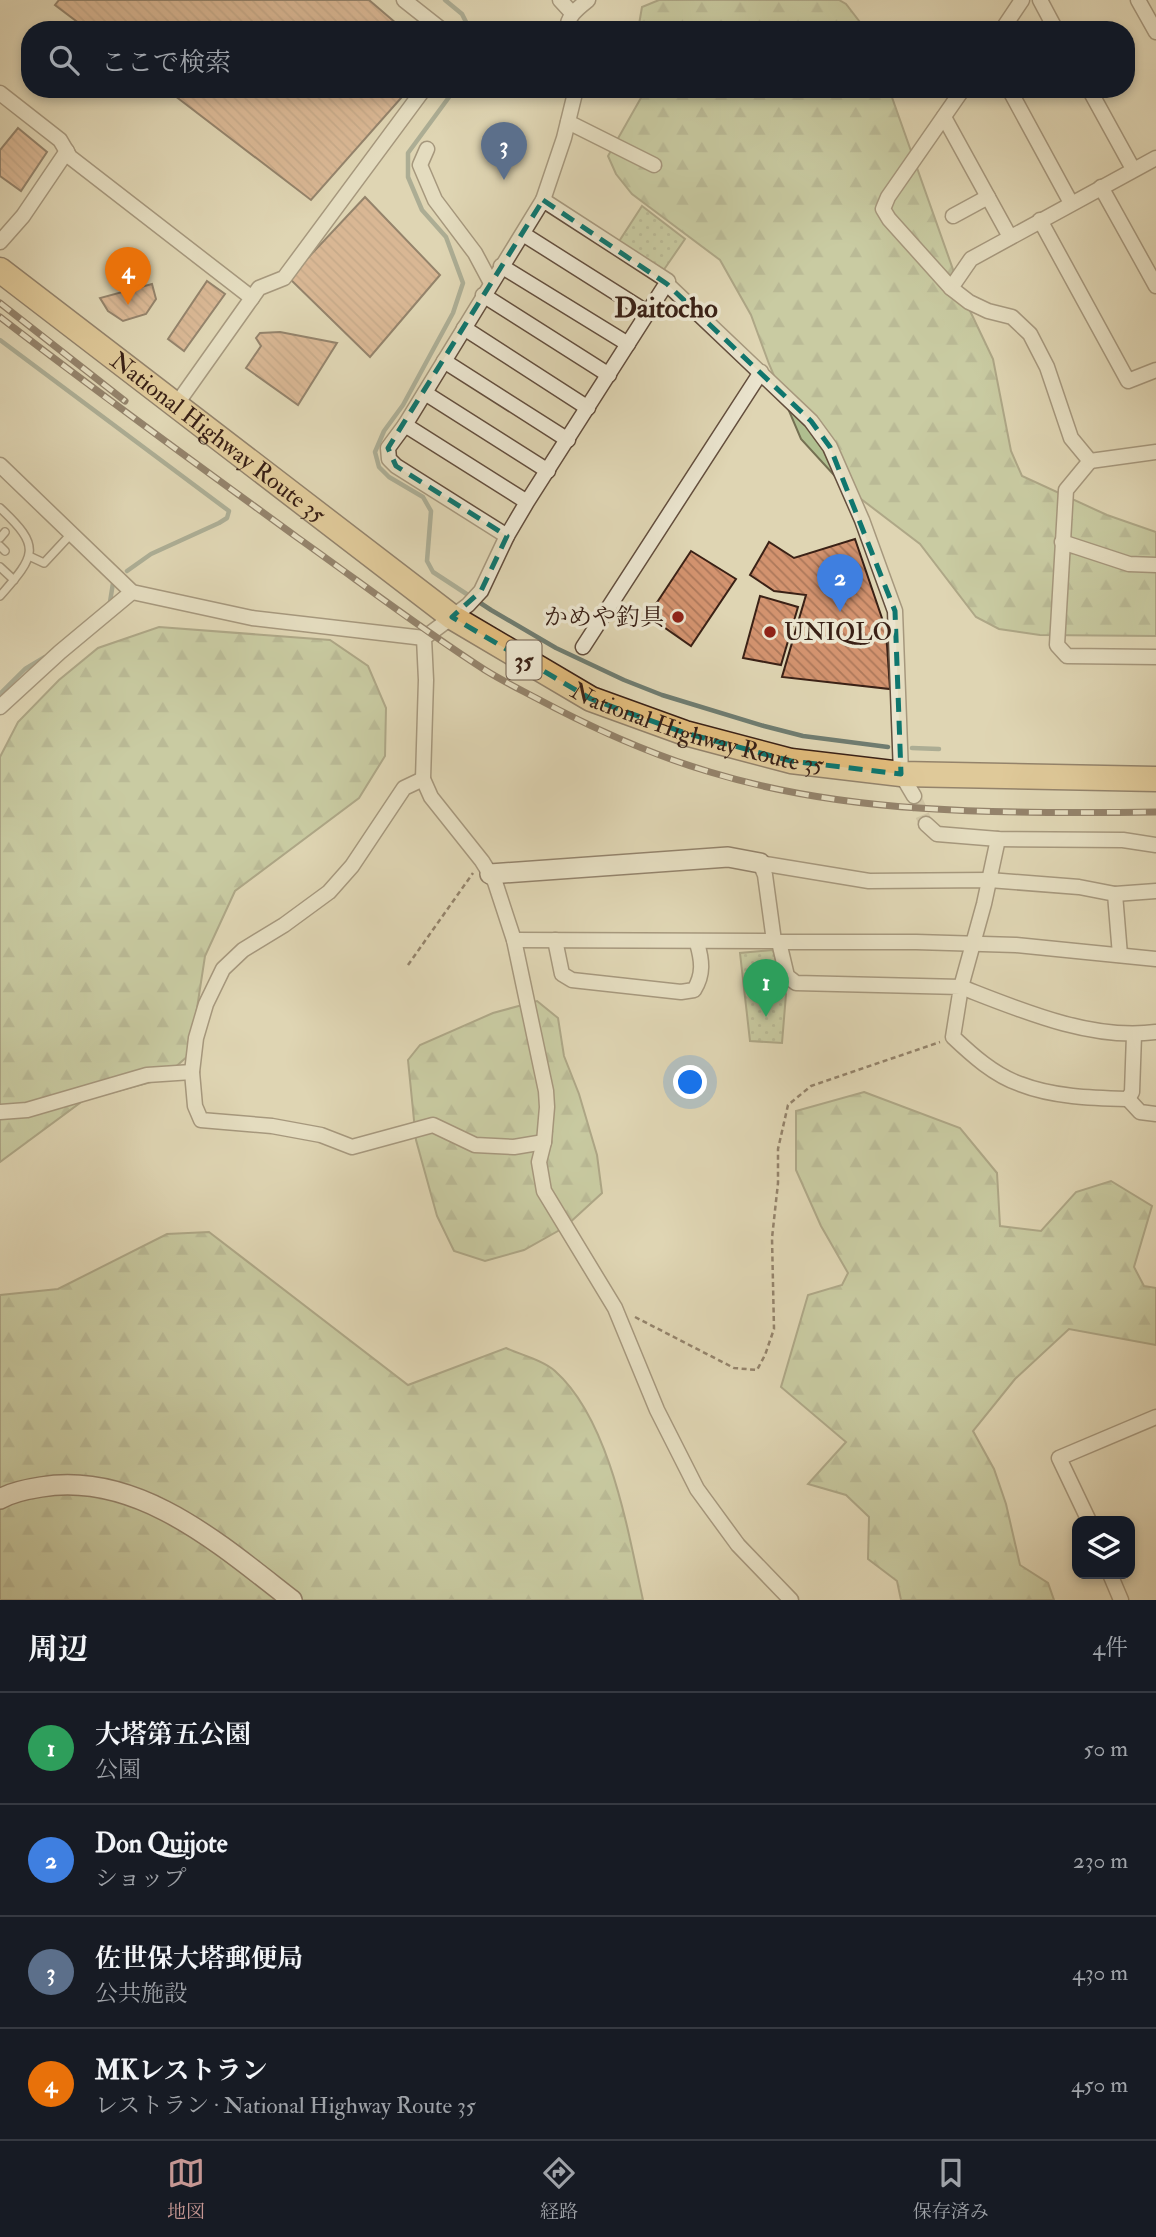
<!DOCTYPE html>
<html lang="ja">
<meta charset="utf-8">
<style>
body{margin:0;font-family:"IM FELL Double Pica","Noto Serif JP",serif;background:#20242c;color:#f1f3f6}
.controls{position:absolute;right:21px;bottom:21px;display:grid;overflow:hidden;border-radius:14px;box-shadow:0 4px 10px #0003}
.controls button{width:63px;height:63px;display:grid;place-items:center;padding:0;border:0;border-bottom:2px solid #363941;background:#171b24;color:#f1f3f6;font:35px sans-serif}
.you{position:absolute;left:691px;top:1083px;width:24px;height:24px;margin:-18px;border:5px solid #fff;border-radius:50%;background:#1a73e8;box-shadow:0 0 0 10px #1a73e833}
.badge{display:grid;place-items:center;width:46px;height:46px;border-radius:50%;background:#c59692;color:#fff;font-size:23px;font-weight:700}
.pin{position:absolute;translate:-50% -58px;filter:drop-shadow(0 2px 4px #0008)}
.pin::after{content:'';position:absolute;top:37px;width:24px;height:21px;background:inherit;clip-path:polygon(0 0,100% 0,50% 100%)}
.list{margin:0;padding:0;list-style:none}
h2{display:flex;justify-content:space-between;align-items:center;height:91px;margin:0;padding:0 28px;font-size:30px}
h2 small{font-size:23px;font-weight:400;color:#9ea1a6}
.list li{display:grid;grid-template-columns:46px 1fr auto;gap:21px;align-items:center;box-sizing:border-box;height:112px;padding:0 28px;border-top:2px solid #363941}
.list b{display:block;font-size:26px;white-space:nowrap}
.list p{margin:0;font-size:23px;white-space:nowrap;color:#9ea1a6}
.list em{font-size:23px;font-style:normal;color:#9ea1a6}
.icon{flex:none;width:38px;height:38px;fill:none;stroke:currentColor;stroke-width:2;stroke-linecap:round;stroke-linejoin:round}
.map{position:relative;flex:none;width:1156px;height:1600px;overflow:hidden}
.search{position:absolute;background:#171b24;box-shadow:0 4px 10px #0003;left:21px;right:21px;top:21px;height:77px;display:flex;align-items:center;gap:18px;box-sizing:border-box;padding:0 24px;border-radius:28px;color:#9ea1a6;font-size:26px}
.sheet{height:539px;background:#171b24}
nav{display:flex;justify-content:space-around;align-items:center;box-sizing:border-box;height:98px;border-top:2px solid #363941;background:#171b24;font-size:19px;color:#9ea1a6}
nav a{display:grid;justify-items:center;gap:4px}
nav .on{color:#c59692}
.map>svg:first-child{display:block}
.forest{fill:url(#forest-firs);stroke:#747052;stroke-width:2}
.park{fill:url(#park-dots);stroke:#747052;stroke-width:2}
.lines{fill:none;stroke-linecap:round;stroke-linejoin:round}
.stream{stroke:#6f7c70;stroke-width:4.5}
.building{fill:url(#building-back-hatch);stroke:#3a2116;stroke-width:2}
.street-tunnel{stroke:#beb194;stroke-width:14;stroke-dasharray:14 7;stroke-linecap:butt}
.lane-casing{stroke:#634e3d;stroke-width:10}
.street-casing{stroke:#634e3d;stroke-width:17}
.secondary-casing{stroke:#3a2116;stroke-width:22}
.highway-casing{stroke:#3a2116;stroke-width:27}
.path{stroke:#3a2116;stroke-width:2.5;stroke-dasharray:5 3.5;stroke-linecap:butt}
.lane{stroke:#eae4ce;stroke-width:7}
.street{stroke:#eae4ce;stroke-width:14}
.secondary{stroke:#eae4ce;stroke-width:19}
.highway{stroke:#e0ba7a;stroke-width:24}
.rail-casing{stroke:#3a2116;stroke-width:7}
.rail{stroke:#eae4ce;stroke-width:4.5;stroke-dasharray:13;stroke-linecap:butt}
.marked{fill:none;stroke:#0f766e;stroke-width:5;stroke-dasharray:14 9;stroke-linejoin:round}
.poi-dot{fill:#8f2418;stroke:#eae4ce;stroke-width:2.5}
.labels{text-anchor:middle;stroke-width:7;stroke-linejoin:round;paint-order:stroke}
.shield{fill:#eae4ce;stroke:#6f5c4d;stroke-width:2}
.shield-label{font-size:23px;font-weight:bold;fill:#3a2116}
.street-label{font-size:24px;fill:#3a2116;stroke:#eae4ce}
.poi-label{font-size:24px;fill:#3a2116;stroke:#eae4ce;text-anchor:end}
.quarter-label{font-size:28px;font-weight:bold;fill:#3a2116;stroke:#eae4ce}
</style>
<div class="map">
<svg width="1156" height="1600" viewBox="0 0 1156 1600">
<defs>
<pattern id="forest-firs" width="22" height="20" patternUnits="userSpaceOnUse" patternTransform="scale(1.75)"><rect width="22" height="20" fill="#afbe8f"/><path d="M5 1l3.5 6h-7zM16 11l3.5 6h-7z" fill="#8f9a74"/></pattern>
<pattern id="park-dots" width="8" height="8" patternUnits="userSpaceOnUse" patternTransform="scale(1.75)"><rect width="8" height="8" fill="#afbe8f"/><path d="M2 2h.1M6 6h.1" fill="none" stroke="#8f9a74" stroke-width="1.8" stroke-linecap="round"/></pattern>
<pattern id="building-back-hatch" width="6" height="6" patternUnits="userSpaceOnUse" patternTransform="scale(1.75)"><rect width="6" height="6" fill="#d3936f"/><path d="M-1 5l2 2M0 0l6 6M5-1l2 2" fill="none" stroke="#ac785a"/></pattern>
</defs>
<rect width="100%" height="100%" fill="#dfd5b3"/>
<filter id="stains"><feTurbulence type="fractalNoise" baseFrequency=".00286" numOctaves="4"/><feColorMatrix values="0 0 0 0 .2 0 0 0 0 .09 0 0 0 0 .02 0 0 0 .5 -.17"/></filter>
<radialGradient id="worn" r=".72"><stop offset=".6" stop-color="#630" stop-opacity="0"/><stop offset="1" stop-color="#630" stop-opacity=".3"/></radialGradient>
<g class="forest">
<polygon points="659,0 839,0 846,4 866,30 638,30 642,7"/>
<polygon points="646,89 889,89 961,292 993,359 1011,451 1022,476 1107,515 1156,532 1156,636 1040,635 999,629 976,617 920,544 844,486 801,439 769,364 751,315 720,260 632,194 616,174 608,156"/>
<polygon points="159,627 330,640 368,666 386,708 385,756 359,798 235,891 205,956 190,1054 162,1079 84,1100 0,1162 0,757 18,722 59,680 98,648"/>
<polygon points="537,1001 558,1018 564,1056 579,1094 597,1155 602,1193 565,1227 524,1250 485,1261 454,1251 437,1216 416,1140 408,1060 420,1045 493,1013"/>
<polygon points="864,1092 960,1128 997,1173 1000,1226 1041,1231 1076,1192 1111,1181 1152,1206 1134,1267 1144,1286 1156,1288 1156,1345 1069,1329 1015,1379 973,1431 994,1469 1006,1504 1020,1565 1048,1583 1054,1600 901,1600 897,1581 868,1559 869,1517 846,1495 808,1484 846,1442 781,1387 808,1295 842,1285 848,1273 821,1226 796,1170 796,1111"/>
<path d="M209,1232L408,1385L506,1348C521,1355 543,1360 555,1371C610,1420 628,1531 643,1600H0V1295L58,1289L167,1234Z"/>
</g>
<g class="park">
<polygon points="642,206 685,239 663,271 618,243"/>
<polygon points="773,950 786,994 782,1043 750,1041 740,953"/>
</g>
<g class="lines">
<g class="stream">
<polyline points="445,0 462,14 470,30"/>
<polyline points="455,89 408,153 408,177 422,210 446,237 463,283 453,313 403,405 384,431 375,452 379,467 389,477 423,497 431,511 427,561 433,572 491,610 556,648 624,680 662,695 764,726 803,736 888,747"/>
<polyline points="0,340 229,511 227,518 219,523 151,554 127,571"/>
<polyline points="110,602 113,583"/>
<polyline points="0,694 25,669 45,657"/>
<polyline points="912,748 939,749"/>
</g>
</g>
<g class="building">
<polygon points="59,0 369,0 404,30 88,30 55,5"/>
<polygon points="166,89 409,89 311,200"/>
<polygon points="18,128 47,152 21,191 0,176 0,150"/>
<polygon points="365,197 440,275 370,357 289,278"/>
<polygon points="207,281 225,294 184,351 168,339"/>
<polygon points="152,284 156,299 146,314 123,321 108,311 100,298"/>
<polygon points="280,332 337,343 298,405 246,368 261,346 256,338 260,333"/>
<polygon points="855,539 886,630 890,689 782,677 806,595 774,591 750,575 769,542 794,558"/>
<polygon points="691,551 736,579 691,646 648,616"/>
<polygon points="760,596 798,607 781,665 743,658"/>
</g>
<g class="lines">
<polyline class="street-tunnel" points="914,796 926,824"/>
<defs>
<g id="lane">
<path d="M0,508C42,547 36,555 0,596"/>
<polyline points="0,538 5,532"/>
<polyline points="0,546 5,551"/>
<polyline points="29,556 44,563 71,534"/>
<polyline points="0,567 14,580"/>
</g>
<g id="street">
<polyline points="404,0 442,30"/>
<polyline points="560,0 572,13"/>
<polyline points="1040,0 1056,30"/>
<polyline points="1138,0 1156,32"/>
<path d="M567,30C567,16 578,8 588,0"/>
<polyline points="1002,30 1022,0"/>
<polyline points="963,89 888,197 883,209 889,219 951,288 969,302 988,311 1012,317 1030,334 1047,367 1071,438 1090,461 1156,452"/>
<polyline points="1009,89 1071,203"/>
<polyline points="1089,89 1133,169"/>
<polyline points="0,93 60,140 70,157 252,298"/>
<polyline points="944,117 1010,237"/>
<polyline points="568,122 654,165"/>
<polyline points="427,149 420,165 435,200 475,253 491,283"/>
<polyline points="1101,187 1156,286"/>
<polyline points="543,200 564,138 576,89"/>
<polyline points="953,216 988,197"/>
<polyline points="1040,220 1128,381 1156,370"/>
<polyline points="523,234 648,313"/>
<polyline points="0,242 23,216 67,151"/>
<polyline points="501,266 628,344"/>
<polyline points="667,284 811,421 830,447 862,520 895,611 901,774 914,796"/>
<polyline points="951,288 971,259 1156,158"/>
<polyline points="483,295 609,375"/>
<polyline points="464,328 588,408"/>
<polyline points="444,361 568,440"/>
<polyline points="425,393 548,471"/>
<polyline points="176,405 259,288 284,278 424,89"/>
<polyline points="405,425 388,448 389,459 396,466 507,536"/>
<polyline points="1090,461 1066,490 1057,645 1067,656 1156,657"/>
<polyline points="0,465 132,592 252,618 424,638"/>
<polyline points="527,502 405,425 543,200 668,281 527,502 507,536 481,591 468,605 424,638 426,680 423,779 431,797 482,861 495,882 514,940 546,1091 547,1107 544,1142 539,1162 544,1191 615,1308 657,1410 697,1489 738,1545 791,1600"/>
<polyline points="1062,542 1129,564 1156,565"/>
<polyline points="583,647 761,372"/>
<polyline points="0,707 60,652 132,592"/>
<polyline points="423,779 404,788 352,866 329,892 284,925 243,950 223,969 206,1004 196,1038 192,1072 195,1106 201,1120 272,1126 321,1135 352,1147 433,1125 475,1145 514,1147 544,1142"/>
<polyline points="926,824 937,834 998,839 1123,840 1156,845"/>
<path d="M998,839L984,904L961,987C1020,1010 1092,1041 1156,1032"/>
<polyline points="760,863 869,881 989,880 1079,887 1115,894 1120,955"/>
<polyline points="760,863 765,875 774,941"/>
<polyline points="1115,894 1156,891"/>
<path d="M514,940L774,941L779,942L787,976L796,983L961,987L953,1037C972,1055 994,1075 1020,1084C1053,1097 1092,1098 1128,1099L1132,1092L1134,1035"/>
<path d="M555,940L562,974L572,980L681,992L694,990C704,974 702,960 697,943"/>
<polyline points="779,942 916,942 1016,945 1156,959"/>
<polyline points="1128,1099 1140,1112 1156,1114"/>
<polyline points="0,1112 27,1110 147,1075 192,1072"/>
<polyline points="1089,1521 1059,1458 1156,1417"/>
<polyline points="1110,1574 1121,1600"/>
</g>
<g id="secondary">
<polyline points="490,874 728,857 760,863"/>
<path d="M0,1499C12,1492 28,1489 41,1487C138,1471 221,1545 292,1600"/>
</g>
<g id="highway">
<path id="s1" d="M0,270L452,617L591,699L685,733L791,761L901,774L1156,779"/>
</g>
</defs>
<use href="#lane" class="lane-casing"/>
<use href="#street" class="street-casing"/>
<use href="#secondary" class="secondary-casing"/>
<use href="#highway" class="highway-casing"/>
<g class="path">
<polyline points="408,965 473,873"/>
<polyline points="635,1317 734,1368 757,1370 765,1355 774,1329 772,1238 778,1183 778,1149 788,1105 811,1086 940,1042"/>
</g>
<use href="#lane" class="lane"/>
<use href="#street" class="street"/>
<use href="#secondary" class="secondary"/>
<use href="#highway" class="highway"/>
<defs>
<g id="rail">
<polyline points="0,303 125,401"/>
<path d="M0,317C98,393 198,465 298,538C360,582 421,629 485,670C501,680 519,689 536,698C592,728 649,754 710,772C854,816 1007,813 1156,812"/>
</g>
</defs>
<use href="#rail" class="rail-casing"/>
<use href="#rail" class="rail"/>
</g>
<path d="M0 0H1156V1600H0ZM543,200L667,284L811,421L830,447L895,611L901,774L791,761L685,733L591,699L452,617L481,591L507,536L396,466L388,448Z" fill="#dfd5b3" fill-opacity=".55" fill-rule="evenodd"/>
<path class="marked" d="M543,200L667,284L811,421L830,447L895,611L901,774L791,761L685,733L591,699L452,617L481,591L507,536L396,466L388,448Z"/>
<g class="poi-dot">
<circle cx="678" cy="617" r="7"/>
<circle cx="770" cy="632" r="7"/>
</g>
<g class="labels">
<rect class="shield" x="506.5" y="640.5" width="35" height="39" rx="5"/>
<g class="shield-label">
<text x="524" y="668">35</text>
</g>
<g class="street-label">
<text dy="8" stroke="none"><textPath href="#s1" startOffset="275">National Highway Route 35</textPath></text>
<text dy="8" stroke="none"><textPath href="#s1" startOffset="842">National Highway Route 35</textPath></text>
</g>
<g class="poi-label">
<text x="664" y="625">かめや釣具</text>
<text x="784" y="640" text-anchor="start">UNIQLO</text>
</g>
<g class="quarter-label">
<text x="666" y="317">Daitocho</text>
</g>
</g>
<rect width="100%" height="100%" filter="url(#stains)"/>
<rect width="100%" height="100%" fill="url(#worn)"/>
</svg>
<div class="controls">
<button><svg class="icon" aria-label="layers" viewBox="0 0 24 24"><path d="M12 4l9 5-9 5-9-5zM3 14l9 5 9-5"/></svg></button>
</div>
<div class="you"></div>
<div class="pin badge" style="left:766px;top:1017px;background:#2e9e5b">1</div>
<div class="pin badge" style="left:840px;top:612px;background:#3f7fe0">2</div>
<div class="pin badge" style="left:504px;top:180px;background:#5c6f8a">3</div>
<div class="pin badge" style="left:128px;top:305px;background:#e8710a">4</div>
<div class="search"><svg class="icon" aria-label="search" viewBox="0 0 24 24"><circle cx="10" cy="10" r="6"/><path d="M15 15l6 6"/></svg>ここで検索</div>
</div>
<section class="sheet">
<h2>周辺<small>4件</small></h2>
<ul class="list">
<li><span class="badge" style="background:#2e9e5b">1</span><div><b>大塔第五公園</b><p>公園</p></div><em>50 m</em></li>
<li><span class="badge" style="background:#3f7fe0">2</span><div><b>Don Quijote</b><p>ショップ</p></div><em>230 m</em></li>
<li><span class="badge" style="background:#5c6f8a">3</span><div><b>佐世保大塔郵便局</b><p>公共施設</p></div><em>430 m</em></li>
<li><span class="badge" style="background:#e8710a">4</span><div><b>MKレストラン</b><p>レストラン · National Highway Route 35</p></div><em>450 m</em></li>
</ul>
</section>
<nav>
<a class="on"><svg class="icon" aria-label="map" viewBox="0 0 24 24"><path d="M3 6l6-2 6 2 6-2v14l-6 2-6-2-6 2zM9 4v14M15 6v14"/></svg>地図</a>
<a><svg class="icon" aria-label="directions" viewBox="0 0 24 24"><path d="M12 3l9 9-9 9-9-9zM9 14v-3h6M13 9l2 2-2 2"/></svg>経路</a>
<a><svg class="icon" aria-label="saved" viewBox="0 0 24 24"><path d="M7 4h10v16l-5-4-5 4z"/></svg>保存済み</a>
</nav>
